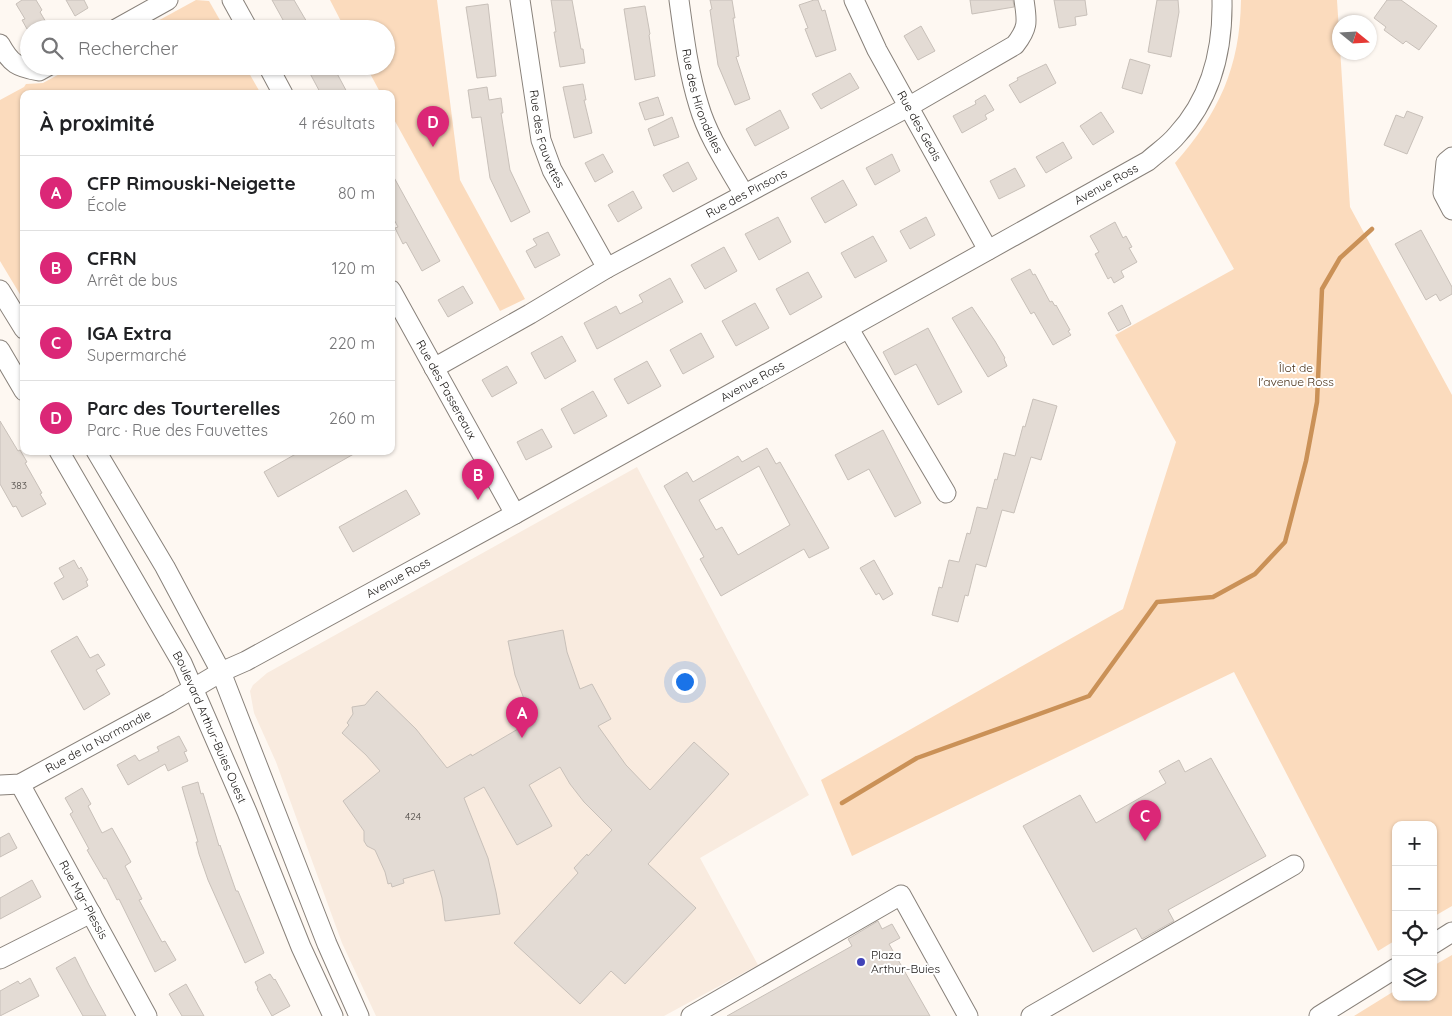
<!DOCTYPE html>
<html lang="fr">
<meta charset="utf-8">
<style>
body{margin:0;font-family:Quicksand,sans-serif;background:#f2f2f2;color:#202124}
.controls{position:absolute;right:15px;bottom:15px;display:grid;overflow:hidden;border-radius:10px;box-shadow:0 1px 4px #0004}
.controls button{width:45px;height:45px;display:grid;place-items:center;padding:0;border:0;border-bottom:1px solid #e0e0e0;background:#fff;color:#202124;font:25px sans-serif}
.compass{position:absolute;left:1332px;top:15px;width:45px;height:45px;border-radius:50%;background:#fff;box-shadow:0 1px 4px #0004;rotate:108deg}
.you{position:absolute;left:684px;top:681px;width:18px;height:18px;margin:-12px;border:4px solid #fff;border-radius:50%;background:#1a73e8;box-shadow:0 0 0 8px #1a73e833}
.badge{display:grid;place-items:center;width:32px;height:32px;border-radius:50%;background:#db2777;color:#fff;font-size:16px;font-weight:700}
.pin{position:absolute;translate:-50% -41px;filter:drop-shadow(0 1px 2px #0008)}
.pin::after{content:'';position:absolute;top:26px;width:18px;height:15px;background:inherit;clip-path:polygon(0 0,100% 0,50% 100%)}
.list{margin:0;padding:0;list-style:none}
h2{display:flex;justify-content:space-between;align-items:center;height:65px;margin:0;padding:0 20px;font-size:21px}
h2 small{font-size:16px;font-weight:400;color:#757577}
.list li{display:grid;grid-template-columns:32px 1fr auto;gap:15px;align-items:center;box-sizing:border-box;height:75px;padding:0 20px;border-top:1px solid #e0e0e0}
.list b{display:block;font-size:19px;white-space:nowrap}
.list p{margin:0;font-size:16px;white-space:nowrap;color:#757577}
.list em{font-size:16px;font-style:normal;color:#757577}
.icon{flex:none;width:28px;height:28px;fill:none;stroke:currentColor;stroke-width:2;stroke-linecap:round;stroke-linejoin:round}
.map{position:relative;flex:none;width:1452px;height:1016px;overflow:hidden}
.search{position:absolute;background:#fff;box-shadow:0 1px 4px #0004;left:20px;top:20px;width:375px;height:55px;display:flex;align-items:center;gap:12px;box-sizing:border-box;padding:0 18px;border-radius:28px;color:#757577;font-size:19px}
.panel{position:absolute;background:#fff;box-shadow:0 1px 4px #0004;left:20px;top:90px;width:375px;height:365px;border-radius:10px}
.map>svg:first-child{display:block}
.built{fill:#f9ebdf}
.green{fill:#fbdbbd}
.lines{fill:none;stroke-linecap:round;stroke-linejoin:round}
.stream{stroke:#ca9157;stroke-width:4.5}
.building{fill:#e3dbd4;stroke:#c8c0b9;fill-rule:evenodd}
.minor-casing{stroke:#88817a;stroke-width:21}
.minor{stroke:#fff;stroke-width:19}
.poi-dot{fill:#4143b8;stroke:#fff;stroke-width:2}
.labels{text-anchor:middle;stroke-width:4;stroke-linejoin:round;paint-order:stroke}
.number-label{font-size:10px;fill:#4a4642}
.street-label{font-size:12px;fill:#171412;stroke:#fff}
.park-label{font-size:12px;fill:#482f16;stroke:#fff}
.poi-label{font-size:12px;fill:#171412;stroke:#fff;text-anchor:start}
</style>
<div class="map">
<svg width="1452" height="1016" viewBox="0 0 1452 1016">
<rect width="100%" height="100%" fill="#fef8f2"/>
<polygon class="built" points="637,467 809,795 700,858 758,965 664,1016 376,1016 342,943 276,762 254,713 250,691 253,685 267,673"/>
<g class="green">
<polygon points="196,0 209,1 225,29 143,29"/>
<polygon points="330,0 437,0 460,180 525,299 500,311 391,114 391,94 381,94 366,66 386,66 386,29 345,29"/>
<path d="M1241,0H1337L1350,207L1452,395V906L1433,917V825H1396V940L1378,951L1234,672L852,856L821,780L1123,609L1176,442L1115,335L1234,269L1175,163C1219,113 1240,67 1241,0Z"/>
<polygon points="74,66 245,66 261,94 24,94 24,301 0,261 0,100 24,87 26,84 43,83"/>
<polygon points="1452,955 1452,1016 1354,1016 1396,990 1396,997 1433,997 1433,966"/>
</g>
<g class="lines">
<polyline class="stream" points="842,803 917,758 1089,696 1157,602 1213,597 1255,574 1285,542 1306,461 1317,402 1322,289 1340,258 1372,229"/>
</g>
<g class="building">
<polygon points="22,0 36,0 42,10 40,12 50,29 27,29 22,20 25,19 16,4"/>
<polygon points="66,0 84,0 88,8 75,16"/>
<polygon points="272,0 294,0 311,29 288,29"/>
<polygon points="551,0 572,0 581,49 583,49 585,63 560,67 554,32 556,32"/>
<polygon points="710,0 732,0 735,18 733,18 739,56 736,57 750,99 735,105 718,65 710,10 712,9"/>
<polygon points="814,0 818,0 822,11 825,10 836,50 816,57 805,29 808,28 799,5"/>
<polygon points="970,0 1013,0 1014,7 972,14"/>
<polygon points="1054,0 1085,0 1087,15 1075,17 1076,25 1059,28"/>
<polygon points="1157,0 1178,0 1179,12 1171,57 1148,52"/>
<polygon points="1387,0 1401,0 1437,26 1419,50 1406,41 1403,44 1384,30 1386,27 1374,18"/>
<polygon points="488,4 496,76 477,78 466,7"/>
<polygon points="645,6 650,34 649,35 655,76 635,80 624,9"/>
<polygon points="921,26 935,51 918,60 904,36"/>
<polygon points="1130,59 1150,65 1142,94 1122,88"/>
<polygon points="1046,64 1056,83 1020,103 1009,85 1018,80 1017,78"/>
<polygon points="306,66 333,66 348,94 321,94"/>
<polygon points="850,73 859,88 821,109 812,94"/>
<polygon points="583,84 586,100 584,100 592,133 574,138 563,87"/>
<polygon points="487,87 489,100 501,98 503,113 501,113 510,170 530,212 511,222 490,178 481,117 472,118 468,90"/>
<polygon points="985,95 994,110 985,115 987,119 962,133 953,116 976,104 975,101"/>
<polygon points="658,97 664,115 645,120 639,103"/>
<polygon points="780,110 789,128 755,146 746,129"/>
<polygon points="1407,111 1423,117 1407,154 1384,145 1396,115 1404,118"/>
<polygon points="1101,112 1114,132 1093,145 1080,126"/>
<polygon points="672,117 679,137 654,146 648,129"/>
<polygon points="1063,142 1072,158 1046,173 1036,157"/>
<polygon points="603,154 613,172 595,182 585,163"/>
<polygon points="892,154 900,171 875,185 866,168"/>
<polygon points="688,162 697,179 673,192 663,175"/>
<polygon points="1015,168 1025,186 999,199 990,181"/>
<polygon points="391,172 440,261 422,271 406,242 403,244 395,228 398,227 391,214"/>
<polygon points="843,180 857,205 825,223 811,198"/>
<polygon points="633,191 642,208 618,222 608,205"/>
<polygon points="778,217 791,242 759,260 745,234"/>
<polygon points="926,217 935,235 910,249 900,231"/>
<polygon points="1115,222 1123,238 1126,236 1132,247 1129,248 1137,262 1121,271 1124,277 1114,283 1111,277 1108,279 1095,254 1099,252 1090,236"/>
<polygon points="1421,230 1452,287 1452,294 1440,301 1436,294 1426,300 1395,244"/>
<polygon points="548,232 560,255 535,268 526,251 537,245 533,239"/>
<polygon points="873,236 887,261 855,278 841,253"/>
<polygon points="724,247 737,271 705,289 691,265"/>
<polygon points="1030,269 1033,275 1035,274 1050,302 1052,301 1055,306 1056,305 1070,330 1068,331 1071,335 1053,345 1034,312 1031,314 1011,279"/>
<polygon points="808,272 822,297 790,315 776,289"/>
<polygon points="670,278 683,302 597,349 584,323 616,306 620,314 643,302 639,295"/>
<polygon points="463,286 473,303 448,317 438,300"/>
<polygon points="755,303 769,328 736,346 722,321"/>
<polygon points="1122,305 1131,324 1118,331 1108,313"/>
<polygon points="972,307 995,341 1005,358 1004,359 1007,366 988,377 952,318"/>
<polygon points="928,328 962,392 938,405 916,364 895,375 883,352"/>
<polygon points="701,333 714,357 683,374 670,350"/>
<polygon points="562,336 576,361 545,379 531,353"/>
<polygon points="647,361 661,386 628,404 614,379"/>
<polygon points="507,366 517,383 492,397 482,380"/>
<polygon points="593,391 607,416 574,434 561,409"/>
<polygon points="1033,399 1057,406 1041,460 1031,457 1014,513 1002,510 986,567 976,564 968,596 965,595 958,622 932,615 939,587 942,588 949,560 959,562 967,533 970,534 977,507 987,509 995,479 997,480 1004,453 1015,456 1023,426 1025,427"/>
<polygon points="0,421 18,451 20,450 27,462 25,463 42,493 40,494 46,504 22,517 16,506 13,507 0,484"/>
<polygon points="542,429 552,447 526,460 517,442"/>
<polygon points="883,430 921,503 895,517 869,469 848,480 835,455"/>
<path d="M767,448L776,464L780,462L829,548L809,558L804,549L721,596L700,559L704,557L664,486L687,472L693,482L738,456L742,462ZM759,466L790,525L738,555L722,527L716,530L699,500Z"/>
<polygon points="301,451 359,451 278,497 264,472"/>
<polygon points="406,490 420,514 353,552 339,527"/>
<polygon points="74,560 79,569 81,567 88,580 86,581 88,586 63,600 54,583 64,577 59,568"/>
<polygon points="874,560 893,594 883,600 879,593 876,595 860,568"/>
<polygon points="563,630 567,652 580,689 592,684 611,719 598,726 626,765 650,790 694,742 729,774 648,864 696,908 625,984 611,971 580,1004 514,943 578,873 574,868 587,854 588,856 612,830 584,802 570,784 560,767 529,785 552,826 517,845 484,787 464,798 488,858 496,892 500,914 445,921 442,898 434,870 403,879 404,883 392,887 391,883 388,884 385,872 375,850 367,846 364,841 364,831 343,801 380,771 366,755 342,733 349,725 347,723 353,714 352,707 365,705 377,691 416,729 447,768 471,754 472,756 518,729 516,725 532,720 515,675 508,641"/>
<polygon points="77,636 90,658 98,654 105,665 96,670 110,694 84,710 51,651"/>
<polygon points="179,736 187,751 184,752 188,761 168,771 165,764 128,785 117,765 135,755 139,761 159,751 157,747"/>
<polygon points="1211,758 1266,856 1168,910 1174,921 1142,939 1136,928 1093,952 1023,826 1080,795 1096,823 1166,783 1159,771 1179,760 1185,772"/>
<polygon points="198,782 201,794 203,793 219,846 220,845 236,891 238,891 264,953 245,963 208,880 199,854 196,842 198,842 182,787"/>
<polygon points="82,788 91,804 88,806 102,833 112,828 124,849 131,862 125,866 142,899 139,900 162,942 165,941 176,960 155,972 119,899 117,900 106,878 104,879 87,850 89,849 70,814 73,812 65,798"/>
<polygon points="9,833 17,848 0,857 0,838"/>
<polygon points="32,880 41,897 0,919 0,898"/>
<polygon points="878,921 882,929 892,924 900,938 889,944 930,1016 727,1016 852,946 848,939"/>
<polygon points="75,957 89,985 106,1016 83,1016 56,968"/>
<polygon points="270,974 274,980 275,979 290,1006 272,1016 257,989 258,988 255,982"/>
<polygon points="30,978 39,996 0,1016 0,991 18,981 20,984"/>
<polygon points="186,984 204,1016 182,1016 169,994"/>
</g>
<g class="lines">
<defs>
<g id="minor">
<polyline points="232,0 248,29"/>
<path id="s1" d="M520,0L541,140L552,170L607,268"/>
<path id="s2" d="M679,0C684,36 688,71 699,106C708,137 728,166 744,194"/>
<path id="s3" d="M854,0L877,50L988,250"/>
<polyline points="116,29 168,0"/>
<path d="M0,44C11,64 17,67 39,71L48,66"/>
<polyline points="268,66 283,94"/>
<polyline points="1452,157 1446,162 1443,193 1452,210"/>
<polyline points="0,290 24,329"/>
<path id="s4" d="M391,290L515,514"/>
<polyline points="849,329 946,493"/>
<polyline points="0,350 24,391"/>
<path id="s5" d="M434,368L530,314L607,268L908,107L1015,45C1029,27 1027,21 1024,0"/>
<path id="s6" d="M59,451L182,663L247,812L301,947L333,1016"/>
<polyline points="96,451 165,567 221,672 327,944 359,1016"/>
<path id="s7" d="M20,784L147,1016"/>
<path id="s8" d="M0,785L20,784L169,703L221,672L246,661L515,514L1148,161C1158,152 1169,145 1177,135C1211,98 1223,49 1222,0"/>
<polyline points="1433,944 1452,932"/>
<polyline points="0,959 91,913"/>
<polyline points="691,1016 901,895 968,1016"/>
<polyline points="1031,1016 1294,865"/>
<polyline points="1319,1016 1396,968"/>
</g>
</defs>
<use href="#minor" class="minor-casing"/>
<use href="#minor" class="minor"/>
</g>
<circle class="poi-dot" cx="861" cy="962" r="5"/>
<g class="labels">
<g class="number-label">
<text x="19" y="489">383</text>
<text x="413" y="820">424</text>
</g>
<g class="street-label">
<text dy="4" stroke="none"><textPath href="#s2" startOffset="104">Rue des Hirondelles</textPath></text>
<text dy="4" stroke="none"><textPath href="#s3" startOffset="142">Rue des Geais</textPath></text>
<text dy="4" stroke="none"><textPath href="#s1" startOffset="142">Rue des Fauvettes</textPath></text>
<text dy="4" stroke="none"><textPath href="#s8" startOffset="1261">Avenue Ross</textPath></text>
<text dy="4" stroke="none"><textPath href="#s5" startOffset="358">Rue des Pinsons</textPath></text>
<text dy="4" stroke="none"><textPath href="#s8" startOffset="856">Avenue Ross</textPath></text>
<text dy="4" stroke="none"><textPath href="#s4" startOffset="114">Rue des Passereaux</textPath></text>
<text dy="4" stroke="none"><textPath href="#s8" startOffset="451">Avenue Ross</textPath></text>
<text dy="4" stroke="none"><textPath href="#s6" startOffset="315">Boulevard Arthur-Buies Ouest</textPath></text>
<text dy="4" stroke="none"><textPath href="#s8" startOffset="109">Rue de la Normandie</textPath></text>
<text dy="4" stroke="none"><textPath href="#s7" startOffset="132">Rue Mgr-Plessis</textPath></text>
</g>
<g class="park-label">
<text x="1296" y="372">Îlot de<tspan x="1296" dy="14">l'avenue Ross</tspan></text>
</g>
<g class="poi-label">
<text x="871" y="959">Plaza<tspan x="871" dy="14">Arthur-Buies</tspan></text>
</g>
</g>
</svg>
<div class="controls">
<button>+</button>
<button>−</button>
<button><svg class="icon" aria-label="locate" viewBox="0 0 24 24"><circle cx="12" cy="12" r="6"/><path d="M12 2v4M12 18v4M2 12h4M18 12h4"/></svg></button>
<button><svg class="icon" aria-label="layers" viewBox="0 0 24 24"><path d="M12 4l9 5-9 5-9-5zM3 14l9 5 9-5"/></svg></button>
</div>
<svg class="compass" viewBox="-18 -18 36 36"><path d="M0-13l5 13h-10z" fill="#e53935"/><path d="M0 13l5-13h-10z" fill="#757577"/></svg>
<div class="you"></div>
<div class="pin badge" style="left:522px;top:738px">A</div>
<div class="pin badge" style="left:478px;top:500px">B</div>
<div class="pin badge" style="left:1145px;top:841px">C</div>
<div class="pin badge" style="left:433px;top:147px">D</div>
<div class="search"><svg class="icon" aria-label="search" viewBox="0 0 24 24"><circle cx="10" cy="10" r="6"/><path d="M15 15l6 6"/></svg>Rechercher</div>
<section class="panel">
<h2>À proximité<small>4 résultats</small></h2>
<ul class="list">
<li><span class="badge">A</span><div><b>CFP Rimouski-Neigette</b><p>École</p></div><em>80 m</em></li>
<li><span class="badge">B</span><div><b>CFRN</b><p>Arrêt de bus</p></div><em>120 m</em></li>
<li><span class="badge">C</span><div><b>IGA Extra</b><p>Supermarché</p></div><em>220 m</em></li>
<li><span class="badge">D</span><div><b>Parc des Tourterelles</b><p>Parc · Rue des Fauvettes</p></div><em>260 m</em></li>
</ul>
</section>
</div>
